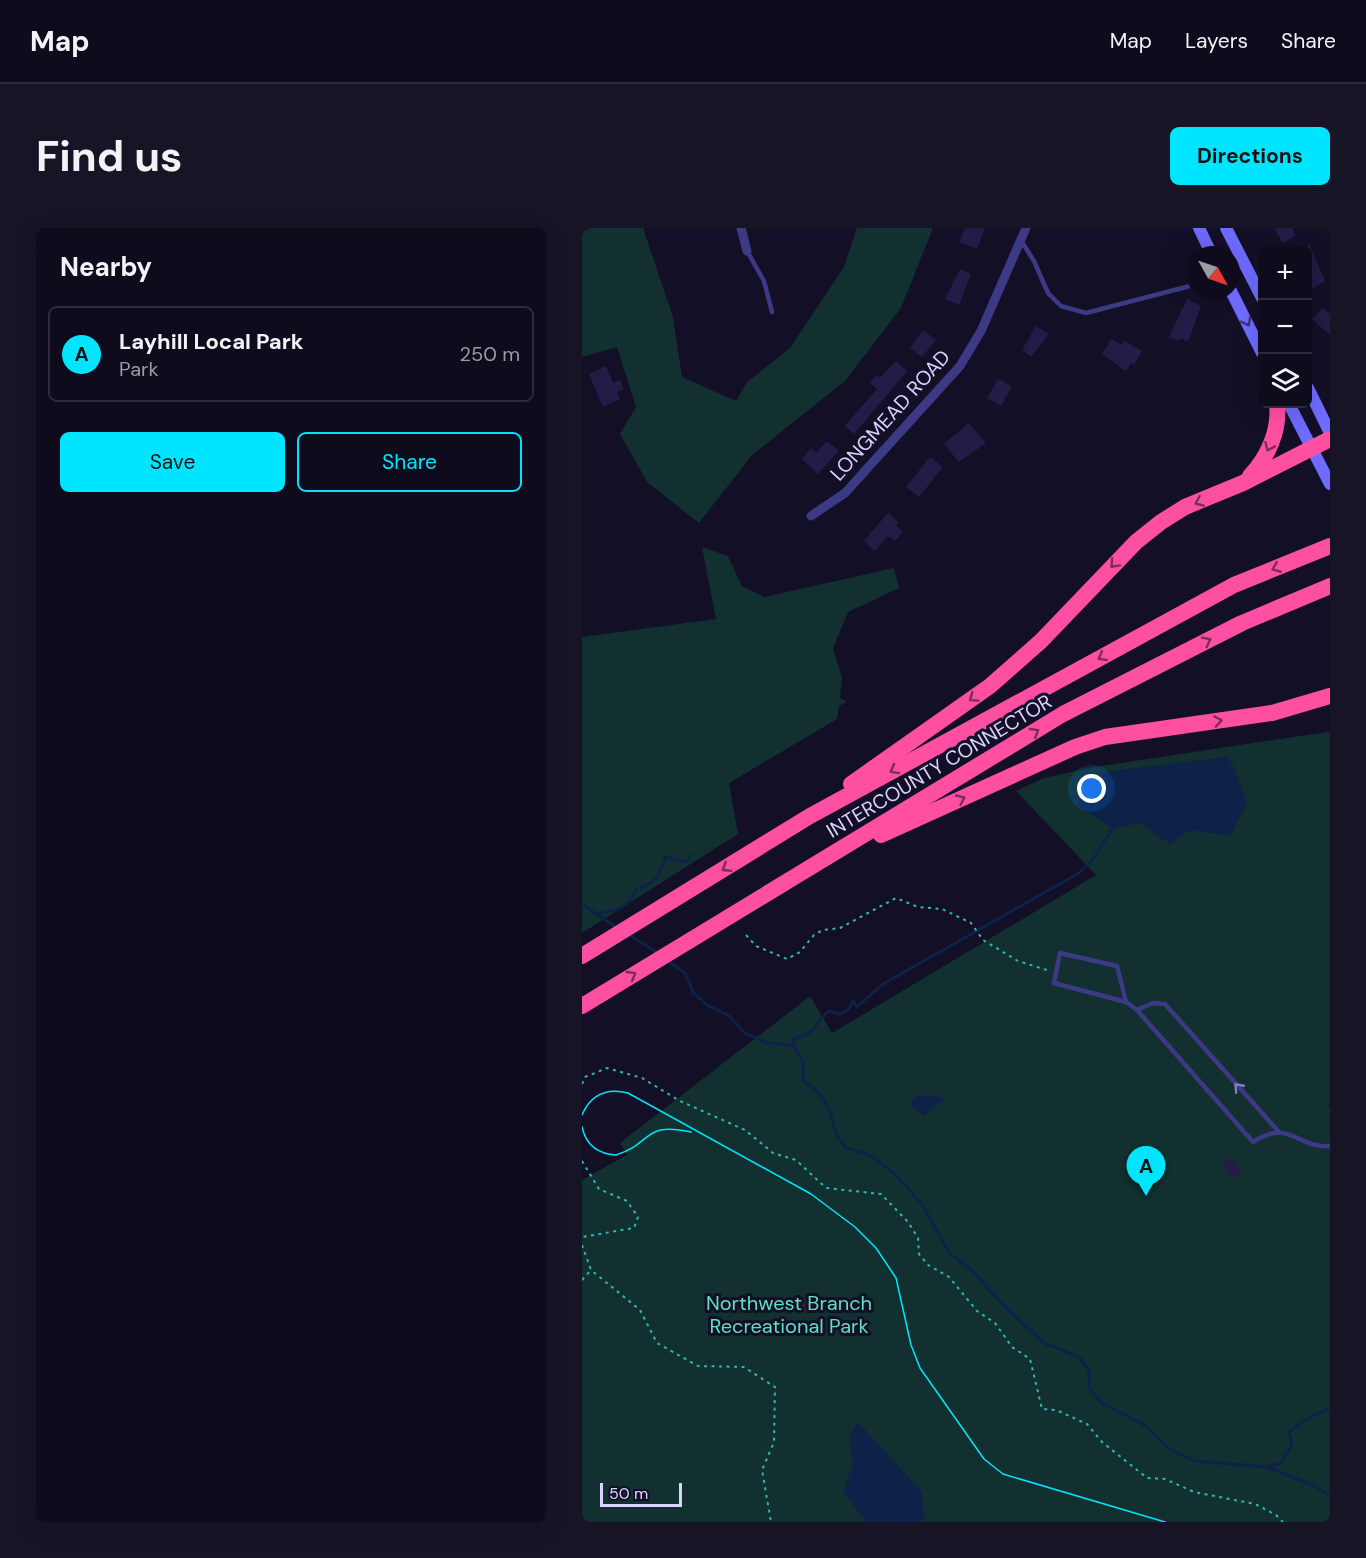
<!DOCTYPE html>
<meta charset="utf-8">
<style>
body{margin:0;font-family:"DM Sans",sans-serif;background:#171425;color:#f1f3f6}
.controls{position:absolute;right:18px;top:18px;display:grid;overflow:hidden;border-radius:9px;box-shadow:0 6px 24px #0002}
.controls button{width:54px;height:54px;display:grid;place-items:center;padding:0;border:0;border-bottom:2px solid #2e2b3b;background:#0e0b1c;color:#f1f3f6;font:30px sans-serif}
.compass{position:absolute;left:604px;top:18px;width:54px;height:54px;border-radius:50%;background:#0e0b1c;box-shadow:0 6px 24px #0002;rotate:130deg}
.scale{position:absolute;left:18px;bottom:15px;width:82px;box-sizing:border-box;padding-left:6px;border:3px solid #d9d4ff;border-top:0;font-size:16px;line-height:21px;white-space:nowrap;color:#d9d4ff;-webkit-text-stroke:4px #130f26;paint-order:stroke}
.you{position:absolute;left:510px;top:561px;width:21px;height:21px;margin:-15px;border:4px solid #fff;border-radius:50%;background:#1a73e8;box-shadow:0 0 0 9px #1a73e833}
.badge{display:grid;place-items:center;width:39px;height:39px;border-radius:50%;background:#00e5ff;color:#111;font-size:20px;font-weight:700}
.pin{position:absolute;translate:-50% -50px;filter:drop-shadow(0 2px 3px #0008)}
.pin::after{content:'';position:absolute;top:32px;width:21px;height:18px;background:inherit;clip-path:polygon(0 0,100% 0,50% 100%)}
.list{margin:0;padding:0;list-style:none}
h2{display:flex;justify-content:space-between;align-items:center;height:78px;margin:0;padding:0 24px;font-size:26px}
h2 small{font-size:20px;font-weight:400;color:#9b9ba3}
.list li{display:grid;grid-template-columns:39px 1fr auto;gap:18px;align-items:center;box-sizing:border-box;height:96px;margin:0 12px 12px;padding:0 12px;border:2px solid #2e2b3b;border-radius:9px}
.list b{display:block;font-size:22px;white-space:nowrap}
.list p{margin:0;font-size:20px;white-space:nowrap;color:#9b9ba3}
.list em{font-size:20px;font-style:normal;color:#9b9ba3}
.actions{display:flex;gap:12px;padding:18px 24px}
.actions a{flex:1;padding:14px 0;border:2px solid #00e5ff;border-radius:9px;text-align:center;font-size:21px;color:#00e5ff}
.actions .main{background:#00e5ff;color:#111}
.icon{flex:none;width:33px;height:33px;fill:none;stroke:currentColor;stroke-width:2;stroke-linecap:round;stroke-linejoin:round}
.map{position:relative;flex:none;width:748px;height:1294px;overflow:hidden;border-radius:9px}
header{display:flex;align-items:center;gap:36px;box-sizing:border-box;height:84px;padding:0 30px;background:#0e0b1c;border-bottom:2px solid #2e2b3b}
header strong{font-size:28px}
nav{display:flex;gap:33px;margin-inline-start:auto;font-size:21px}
.intro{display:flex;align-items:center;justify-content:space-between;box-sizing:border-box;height:144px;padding:0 36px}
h1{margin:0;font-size:42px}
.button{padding:15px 27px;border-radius:9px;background:#00e5ff;color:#111;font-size:21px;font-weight:700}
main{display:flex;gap:36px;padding:0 36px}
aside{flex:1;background:#0e0b1c;border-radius:9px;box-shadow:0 6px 24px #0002}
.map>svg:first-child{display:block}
.green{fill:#12302f}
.water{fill:#0c2248}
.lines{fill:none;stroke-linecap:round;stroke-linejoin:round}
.stream{stroke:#0c2248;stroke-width:3}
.building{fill:#241b47}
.path{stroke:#2fb8b0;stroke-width:2;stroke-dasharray:3 4.5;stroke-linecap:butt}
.service{stroke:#3d3a85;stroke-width:4.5}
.minor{stroke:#3d3a85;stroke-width:9}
.secondary{stroke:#6f6bff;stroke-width:12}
.motorway{stroke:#ff4fa3;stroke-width:16}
.tram{stroke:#00e5ff;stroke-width:1.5}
.oneway{stroke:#38347d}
.oneway2{stroke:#7d2c5e}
.oneway3{stroke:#837fbc}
.labels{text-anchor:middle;stroke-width:6;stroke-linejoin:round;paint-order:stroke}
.street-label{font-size:20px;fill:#d9d4ff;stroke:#130f26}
.park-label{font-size:20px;fill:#5fe0c0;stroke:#130f26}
</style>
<header>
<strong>Map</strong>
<nav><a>Map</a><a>Layers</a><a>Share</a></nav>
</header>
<div class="intro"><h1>Find us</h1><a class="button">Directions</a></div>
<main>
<aside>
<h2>Nearby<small></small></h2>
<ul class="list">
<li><span class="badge">A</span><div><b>Layhill Local Park</b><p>Park</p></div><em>250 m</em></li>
</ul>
<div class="actions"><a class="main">Save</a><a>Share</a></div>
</aside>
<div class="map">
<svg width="748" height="1294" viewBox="0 0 748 1294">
<rect width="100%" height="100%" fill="#130f26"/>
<g class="green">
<polygon points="0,0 61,0 91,89 100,149 154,173 165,154 208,120 262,39 275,0 351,0 319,80 263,153 170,227 117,295 65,254 38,206 54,179 35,119 0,129"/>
<polygon points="120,319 146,328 160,358 182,369 312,340 317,360 266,384 251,420 260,450 258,470 265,474 257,478 255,491 147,555 156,606 0,705 0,409 134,391"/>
<polygon points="745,504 748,505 748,876 745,878 748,878 748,1294 0,1294 0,952 45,927 38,915 228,768 250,805 514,647 434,563 462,550 512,539"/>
</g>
<g class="water">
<polygon points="645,529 652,539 665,576 648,608 608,602 588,616 557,595 531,601 497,579 496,564 521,544"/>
<polygon points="338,867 346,869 351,867 363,870 342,888 328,877 329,873"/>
<polygon points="276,1194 340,1264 342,1291 337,1294 284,1294 261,1263 271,1237 267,1209"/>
</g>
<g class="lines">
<g class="stream">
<polyline points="0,676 35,700"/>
<path d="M12,686C33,683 46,682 54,661C73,657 77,647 84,629L104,634L109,627"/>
<polyline points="46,706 76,725"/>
<polyline points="86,733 103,745 111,764 125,777 146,787 163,805 186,815 212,818 221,833 221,852 238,866 248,883 254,906 263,919 289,928 313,946 340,976 367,1025 392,1044 419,1075 462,1115 497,1129 507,1142 507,1159 518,1174 562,1197 589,1222 614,1233 685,1239 730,1257 748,1268"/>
<polyline points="212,817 210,812 228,805 246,783 258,786 267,781 271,773 275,779 301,756 497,645 510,633 530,601"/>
<polyline points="685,1239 699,1235 710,1217 707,1204 721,1193 748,1180"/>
</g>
</g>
<g class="building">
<polygon points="383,0 403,0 395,21 377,14"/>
<polygon points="692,0 710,0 714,8 701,15"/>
<polygon points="726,14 743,53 729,61 726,55"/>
<polygon points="378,41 389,46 377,77 363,71"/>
<polygon points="605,71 619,78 606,114 598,110 597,113 587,109"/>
<polygon points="741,80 748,86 748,107 730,91"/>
<polygon points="454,98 467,106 449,129 440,122"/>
<polygon points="341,102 354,112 340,129 328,120"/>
<polygon points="529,111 540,117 542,113 560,123 552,137 549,135 544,143 520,126"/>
<polygon points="314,133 325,143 272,206 263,198 295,161 288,155 295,147 298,150"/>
<polygon points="24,138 31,155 38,152 42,161 35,164 38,171 21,179 7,146"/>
<polygon points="416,151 430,158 419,178 405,170"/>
<polygon points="387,195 404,215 377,234 362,216"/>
<polygon points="245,213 257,223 236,246 220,231 229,220 234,225"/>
<polygon points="348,229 361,239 337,269 324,259"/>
<polygon points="306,285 317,294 314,298 321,304 313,313 306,308 293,323 282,313"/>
<polygon points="648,929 660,944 652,951 640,936"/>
</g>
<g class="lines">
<g class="path">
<polyline points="164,707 174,718 205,731 218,724 232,707 241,702 258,700 314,670 336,679 360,681 389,695 401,712 436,733 468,743"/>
<polyline points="0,856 3,849 25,840 60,850 98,873 163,902 191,925 214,932 244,960 299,966 326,994 336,1010 337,1026 346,1037 367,1049 395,1083 413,1095 430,1119 448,1131 460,1181 474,1182 505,1196 520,1214 565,1250 583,1251 612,1264 673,1276 694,1287 701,1294"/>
<polyline points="0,933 17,961 45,973 56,989 52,1000 0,1009"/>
<polyline points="0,1017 9,1042 58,1082 75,1115 116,1138 162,1139 193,1159 192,1214 180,1242 189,1294"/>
<polyline points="0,1052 9,1042"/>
</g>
<g class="service">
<polyline points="440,14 452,33 466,65 479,78 504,85 608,58"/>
<polyline points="165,23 182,53 190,84"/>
<path d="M544,774L535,738L478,725L472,755L544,774L555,782L671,914C706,890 717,921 748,918"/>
<polyline points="555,782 571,775 583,776 696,903"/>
</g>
<g class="minor">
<polyline points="159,0 165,23"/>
<polyline points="229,288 263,265 378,138 399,103 444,0"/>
</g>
<g class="secondary">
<polyline points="617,0 630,27"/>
<polyline points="644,0 680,70"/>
<polyline points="649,63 680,125"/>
<polyline points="726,160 748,205"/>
<polyline points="707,176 748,256"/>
</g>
<g class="motorway">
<path d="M668,248C686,229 698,202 695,176"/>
<polyline points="269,556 408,458 459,413 554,314 579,294 603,279 661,255 748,211"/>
<polyline points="299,607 493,519 523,509 690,485 748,468"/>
<polyline points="0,728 228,588 652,357 748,318"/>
<polyline points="0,778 481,486 660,395 748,358"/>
</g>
<g class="tram">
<path d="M0,887C9,866 25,860 46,865L229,966L273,999L294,1020L314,1050L329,1117L338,1140L402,1231L421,1246L583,1294"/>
<path d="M0,899C4,917 16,926 34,927C71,916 60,893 109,904"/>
</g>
</g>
<defs><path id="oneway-chevron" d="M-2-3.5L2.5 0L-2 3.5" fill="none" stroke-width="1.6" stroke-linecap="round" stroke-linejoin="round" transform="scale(1.5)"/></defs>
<use class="oneway" href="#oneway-chevron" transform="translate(665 94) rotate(63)"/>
<g class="oneway2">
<use href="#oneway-chevron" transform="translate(687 219) rotate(114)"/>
<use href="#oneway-chevron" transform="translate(617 274) rotate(157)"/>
<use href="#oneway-chevron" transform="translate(532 336) rotate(133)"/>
<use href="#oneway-chevron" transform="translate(694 340) rotate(158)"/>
<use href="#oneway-chevron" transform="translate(625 413) rotate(-27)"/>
<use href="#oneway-chevron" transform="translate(520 429) rotate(151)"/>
<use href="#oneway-chevron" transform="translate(391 470) rotate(145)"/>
<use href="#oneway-chevron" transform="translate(636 493) rotate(-9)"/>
<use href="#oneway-chevron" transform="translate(453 504) rotate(-31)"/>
<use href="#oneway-chevron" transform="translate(312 542) rotate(151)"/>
<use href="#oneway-chevron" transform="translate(379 571) rotate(-25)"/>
<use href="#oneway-chevron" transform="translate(144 640) rotate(148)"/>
<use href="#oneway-chevron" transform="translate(50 747) rotate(-31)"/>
</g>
<use class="oneway3" href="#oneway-chevron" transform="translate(656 859) rotate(-132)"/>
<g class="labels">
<g class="street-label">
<text transform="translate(308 187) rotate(-48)" y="7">LONGMEAD ROAD</text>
<text transform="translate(357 538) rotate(-31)" y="7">INTERCOUNTY CONNECTOR</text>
</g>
<g class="park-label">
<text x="207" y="1082">Northwest Branch<tspan x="207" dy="23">Recreational Park</tspan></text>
</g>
</g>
</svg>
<div class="controls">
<button>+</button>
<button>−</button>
<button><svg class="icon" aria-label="layers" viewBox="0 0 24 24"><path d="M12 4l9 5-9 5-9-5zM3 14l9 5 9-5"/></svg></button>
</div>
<svg class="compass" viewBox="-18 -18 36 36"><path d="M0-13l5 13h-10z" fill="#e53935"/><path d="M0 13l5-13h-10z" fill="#9b9ba3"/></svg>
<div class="scale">50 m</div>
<div class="you"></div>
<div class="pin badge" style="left:564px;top:968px">A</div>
</div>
</main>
